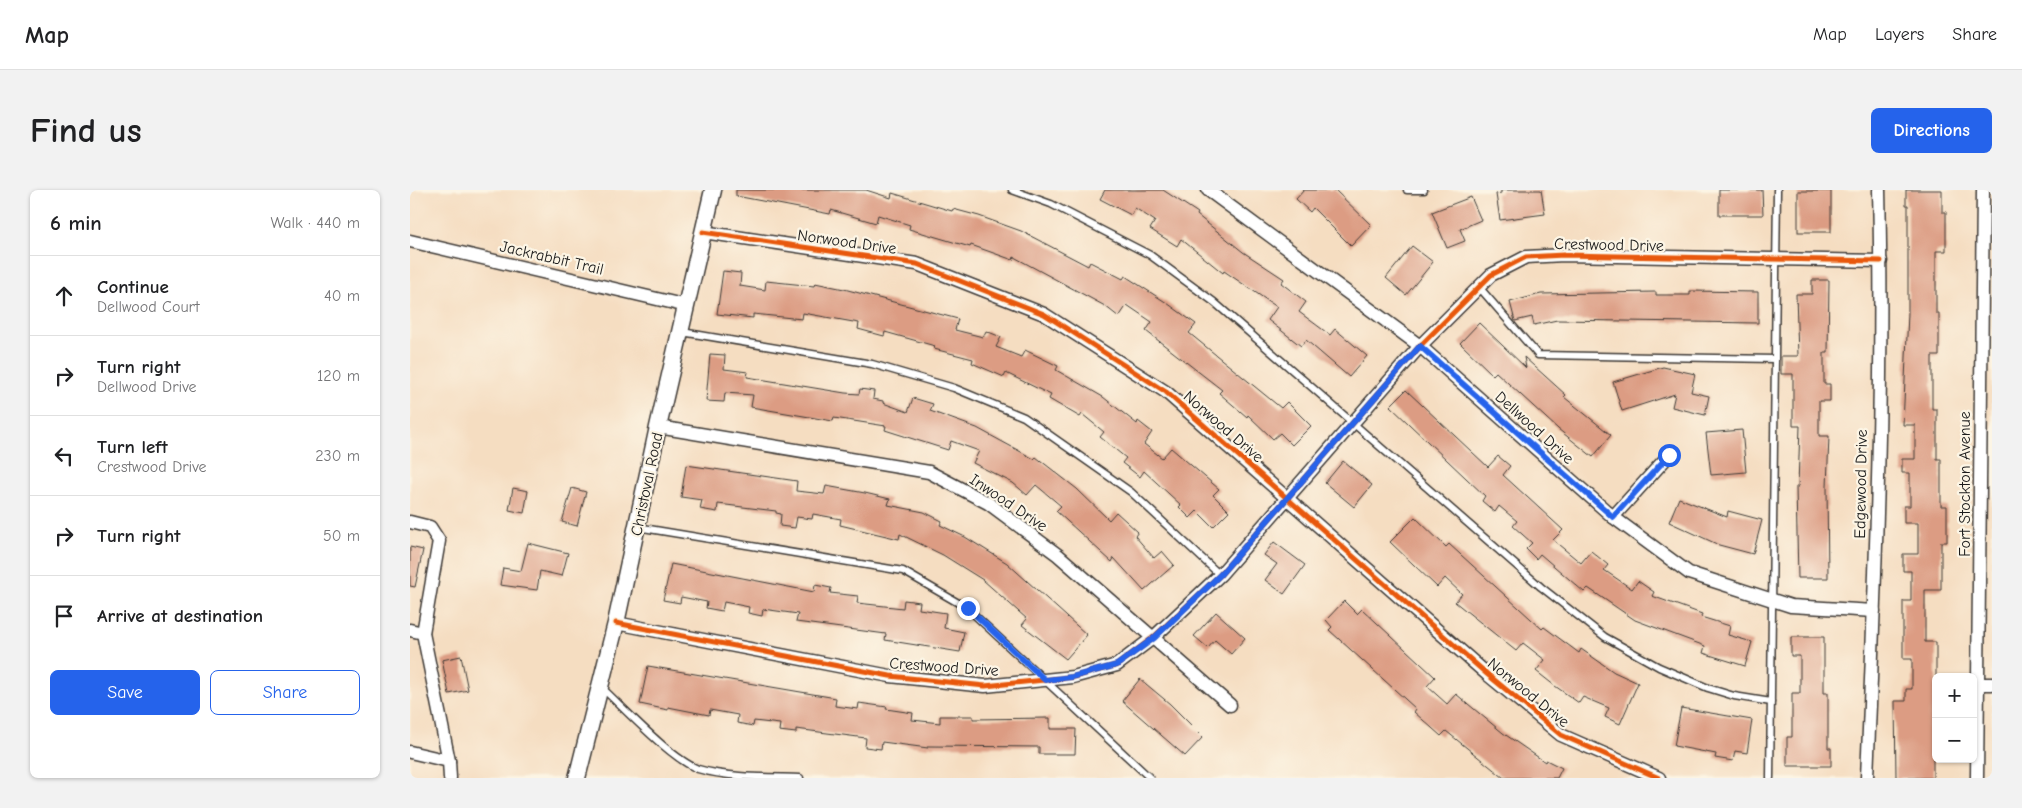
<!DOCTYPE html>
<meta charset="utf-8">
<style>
body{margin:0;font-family:"Comic Neue",sans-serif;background:#f2f2f2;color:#202124}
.controls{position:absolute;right:15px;bottom:15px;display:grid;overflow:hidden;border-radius:8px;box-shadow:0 1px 4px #0004}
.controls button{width:45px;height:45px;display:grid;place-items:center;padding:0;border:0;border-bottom:1px solid #e0e0e0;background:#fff;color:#202124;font:25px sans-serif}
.stop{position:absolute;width:15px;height:15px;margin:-11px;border:4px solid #2563eb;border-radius:50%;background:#fff}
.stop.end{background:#2563eb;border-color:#fff;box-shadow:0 1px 5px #0008}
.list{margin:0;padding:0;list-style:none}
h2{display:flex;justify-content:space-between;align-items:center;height:65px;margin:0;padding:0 20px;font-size:21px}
h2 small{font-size:16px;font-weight:400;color:#757577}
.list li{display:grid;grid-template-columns:32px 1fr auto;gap:15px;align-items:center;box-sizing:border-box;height:80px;padding:0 20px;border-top:1px solid #e0e0e0}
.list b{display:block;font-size:19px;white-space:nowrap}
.list p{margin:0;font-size:16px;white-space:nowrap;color:#757577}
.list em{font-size:16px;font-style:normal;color:#757577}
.actions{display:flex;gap:10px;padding:15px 20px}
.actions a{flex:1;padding:11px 0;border:1px solid #2563eb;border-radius:8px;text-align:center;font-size:18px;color:#2563eb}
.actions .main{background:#2563eb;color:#fff}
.icon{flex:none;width:28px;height:28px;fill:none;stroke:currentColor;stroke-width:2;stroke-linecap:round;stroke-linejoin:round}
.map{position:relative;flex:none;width:1582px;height:588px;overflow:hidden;border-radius:8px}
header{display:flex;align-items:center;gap:30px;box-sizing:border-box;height:70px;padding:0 25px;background:#fff;border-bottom:1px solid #e0e0e0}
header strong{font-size:24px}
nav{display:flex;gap:28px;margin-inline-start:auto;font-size:18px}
.intro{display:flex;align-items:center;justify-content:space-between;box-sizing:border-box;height:120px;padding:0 30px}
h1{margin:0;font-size:35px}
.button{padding:12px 22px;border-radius:8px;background:#2563eb;color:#fff;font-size:18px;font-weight:700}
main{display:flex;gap:30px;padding:0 30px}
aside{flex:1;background:#fff;border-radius:8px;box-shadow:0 1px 4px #0004}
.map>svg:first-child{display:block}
.building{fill:#dc9c83}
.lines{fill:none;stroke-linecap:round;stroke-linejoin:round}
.service-casing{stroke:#3d3935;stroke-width:9}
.minor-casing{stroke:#3d3935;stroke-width:15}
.tertiary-casing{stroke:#3d3935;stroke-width:19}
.service{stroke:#fff;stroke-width:6}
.minor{stroke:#fff;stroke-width:12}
.tertiary{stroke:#fff;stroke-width:16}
.cycleway-casing{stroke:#fcf5e5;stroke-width:8}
.cycleway{stroke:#e8590c;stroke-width:5}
.route{stroke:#2563eb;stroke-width:6}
.labels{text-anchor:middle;stroke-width:4.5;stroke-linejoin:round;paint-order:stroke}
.street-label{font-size:16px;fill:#1c1c1c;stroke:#fcf5e5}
</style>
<header>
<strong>Map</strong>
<nav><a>Map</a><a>Layers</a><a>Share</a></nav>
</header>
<div class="intro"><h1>Find us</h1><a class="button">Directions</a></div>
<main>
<aside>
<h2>6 min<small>Walk · 440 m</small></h2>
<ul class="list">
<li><svg class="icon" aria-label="ahead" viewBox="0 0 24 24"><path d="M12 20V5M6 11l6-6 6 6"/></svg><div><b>Continue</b><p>Dellwood Court</p></div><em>40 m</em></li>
<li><svg class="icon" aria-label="right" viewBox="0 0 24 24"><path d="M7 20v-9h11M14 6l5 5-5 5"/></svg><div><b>Turn right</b><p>Dellwood Drive</p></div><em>120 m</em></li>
<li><svg class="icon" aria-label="left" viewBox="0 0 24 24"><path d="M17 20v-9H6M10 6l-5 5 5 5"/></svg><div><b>Turn left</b><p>Crestwood Drive</p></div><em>230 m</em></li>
<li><svg class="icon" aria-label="right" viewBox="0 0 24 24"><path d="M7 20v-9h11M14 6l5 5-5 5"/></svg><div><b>Turn right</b></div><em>50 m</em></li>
<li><svg class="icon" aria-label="arrive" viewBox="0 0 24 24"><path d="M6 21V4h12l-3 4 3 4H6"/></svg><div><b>Arrive at destination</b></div></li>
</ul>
<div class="actions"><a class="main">Save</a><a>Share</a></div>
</aside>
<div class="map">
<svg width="1582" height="588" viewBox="0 0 1582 588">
<rect width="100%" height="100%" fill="#fcf5e5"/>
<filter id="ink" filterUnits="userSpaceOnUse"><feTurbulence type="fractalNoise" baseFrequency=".02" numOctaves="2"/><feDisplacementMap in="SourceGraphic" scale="10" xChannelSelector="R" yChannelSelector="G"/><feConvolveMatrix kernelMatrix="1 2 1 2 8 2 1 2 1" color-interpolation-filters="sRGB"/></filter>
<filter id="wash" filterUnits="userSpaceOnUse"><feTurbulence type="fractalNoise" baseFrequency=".0096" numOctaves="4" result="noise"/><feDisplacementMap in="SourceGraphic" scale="20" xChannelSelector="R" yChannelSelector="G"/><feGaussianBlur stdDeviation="1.12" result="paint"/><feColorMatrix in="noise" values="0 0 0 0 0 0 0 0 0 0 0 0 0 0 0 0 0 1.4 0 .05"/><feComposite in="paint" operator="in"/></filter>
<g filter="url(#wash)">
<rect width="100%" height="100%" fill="#f5ddc1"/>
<g id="blocks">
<g class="building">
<polygon points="326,0 456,0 481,8 482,3 542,21 543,19 569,26 611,41 678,76 680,72 713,89 715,86 757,113 786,134 779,143 871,218 877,212 901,236 882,255 870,243 863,249 838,225 837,227 809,203 812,200 736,141 742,132 717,115 709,127 695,116 604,67 603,70 561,55 560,57 499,39 500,35 468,25 466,33 421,20 420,24 326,6"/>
<polygon points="695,0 753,0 788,23 787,25 833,62 874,89 871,93 896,112 889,122 920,145 925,139 957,166 939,187 896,150 891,156 858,130 867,117 814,81 813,83 771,49 767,56 740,39 745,31 725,18 721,25 690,9"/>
<polygon points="894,0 925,0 961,35 941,56 903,18 900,22 886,9"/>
<polygon points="1091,0 1131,0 1135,24 1090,30 1086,4 1091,3"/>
<polygon points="1309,0 1352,0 1353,25 1309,25"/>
<polygon points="1496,0 1532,0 1532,22 1536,22 1536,61 1526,61 1526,123 1529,123 1529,166 1522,166 1522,219 1527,219 1527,269 1531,269 1531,316 1537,316 1537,352 1531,352 1531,400 1515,400 1515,452 1526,452 1526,568 1523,568 1523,588 1486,588 1485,511 1496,511 1496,499 1502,499 1502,469 1493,469 1493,411 1501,411 1501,381 1493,381 1493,364 1508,364 1508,333 1494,333 1494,316 1500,316 1500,283 1492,283 1492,269 1505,269 1505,235 1493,235 1498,123 1498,15 1496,15"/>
<rect x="1388" y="1" width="33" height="41"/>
<polygon points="1061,7 1071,30 1050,39 1055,51 1037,58 1022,22"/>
<polygon points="1002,56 1023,72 996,105 976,88"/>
<polygon points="313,81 331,83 330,96 355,100 356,91 404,96 405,93 434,99 548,129 545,140 573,147 576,141 591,147 586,157 611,167 615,160 648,176 646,180 693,207 727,234 728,231 742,242 734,254 752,268 761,258 809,299 803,305 819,321 803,337 787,321 780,328 769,317 771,315 734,281 730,287 712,273 716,268 690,247 694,242 672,224 670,227 639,209 641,205 596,183 594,187 562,173 563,169 524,159 525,156 475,142 474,146 448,139 449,133 393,123 392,129 343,124 343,128 307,124"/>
<polygon points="1402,90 1419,90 1418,163 1414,163 1414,194 1420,194 1420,211 1409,211 1409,246 1419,246 1417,297 1418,388 1388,388 1386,297 1388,297 1390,236 1383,236 1383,184 1371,184 1371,166 1388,166 1386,104 1402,104"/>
<polygon points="1280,101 1348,102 1348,133 1147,130 1124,135 1122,127 1105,131 1100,112 1131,104 1246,102 1246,105 1280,105"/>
<polygon points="1069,133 1116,178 1114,167 1156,205 1154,207 1201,245 1183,267 1148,239 1086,182 1083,185 1050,153"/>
<polygon points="300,164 315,165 314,179 338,182 337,187 435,203 449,204 450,199 464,201 463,209 473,211 473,213 498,222 503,208 523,214 520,221 567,238 624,269 626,267 667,299 699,330 706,322 728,342 725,346 744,368 752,361 764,375 734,401 704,368 702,372 646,321 651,316 626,295 617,305 603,293 563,273 569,261 541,251 538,260 475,240 476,236 424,228 423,231 341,217 343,205 315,203 314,212 296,211"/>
<polygon points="1253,177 1285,184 1281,202 1299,206 1295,225 1262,217 1265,204 1212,221 1203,192"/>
<polygon points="996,200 1078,277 1088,266 1100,276 1093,285 1153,340 1143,350 1171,373 1181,361 1198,375 1194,380 1222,399 1228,391 1244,402 1242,406 1292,424 1291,427 1320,436 1318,445 1342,452 1335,476 1293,463 1295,456 1225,430 1178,398 1174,402 1130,364 1126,369 1116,359 1122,353 1103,336 1107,331 1089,316 1085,322 1072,311 1075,306 980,216"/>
<polygon points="1332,240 1336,282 1301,285 1296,243"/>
<polygon points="933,271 962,295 944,317 915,293"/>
<polygon points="276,275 387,291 386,301 414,304 416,296 455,303 480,309 478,315 514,322 532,331 530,335 555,347 597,373 677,445 656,469 612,435 617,429 573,390 533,365 490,344 489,349 430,335 431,329 403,324 402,329 387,327 385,338 370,336 371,324 366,323 366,321 308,314 307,322 290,319 292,310 271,307"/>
<polygon points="103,298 118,301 114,323 99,320"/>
<polygon points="162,298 176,302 167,336 152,332"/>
<polygon points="1269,308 1317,327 1318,321 1352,330 1343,364 1309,355 1259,332"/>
<polygon points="1005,327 1036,357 1039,354 1132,439 1134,437 1169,463 1171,459 1204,482 1228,493 1210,534 1195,527 1199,518 1173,507 1169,513 1145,496 1126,481 1135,470 1113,453 1106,461 1045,412 1052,404 1035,388 1027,397 980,352"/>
<polygon points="864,352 895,375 874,404 855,390 867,374 854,365"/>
<polygon points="118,353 158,363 152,386 130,381 127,400 90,395 93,378 111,381"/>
<polygon points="0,357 13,360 5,397 0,396"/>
<polygon points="261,374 404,402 405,395 421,398 420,403 448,406 447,413 493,418 494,410 510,412 509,419 536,423 534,438 554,442 550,462 475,450 476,444 386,432 388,424 353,419 352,426 338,423 339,417 314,412 312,421 296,418 297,412 271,407 270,413 253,410"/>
<polygon points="934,411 947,424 952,419 1025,487 1017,496 1037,514 1046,504 1093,543 1135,572 1136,570 1152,578 1147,588 1094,588 1036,541 1031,546 1004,522 1006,519 919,440 922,437 916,430"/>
<polygon points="806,422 835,448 821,464 805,450 798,458 784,446"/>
<polygon points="1381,447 1414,447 1414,503 1418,503 1418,558 1421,558 1421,576 1377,576 1377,547 1382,547 1382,503 1390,503 1390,466 1381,466"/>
<polygon points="51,466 58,500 39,504 32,470"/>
<polygon points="238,476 426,508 425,516 448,519 449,513 477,517 476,519 503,523 502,530 530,533 530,526 563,526 563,529 640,528 640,539 666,539 665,564 629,564 629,557 518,556 518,558 472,552 471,559 455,557 456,548 386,539 386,543 369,541 370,534 344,531 343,536 327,533 328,525 300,520 299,525 258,517 258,520 230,514"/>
<polygon points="730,489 760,514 793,547 775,566 712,511"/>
<polygon points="1271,518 1342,530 1337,563 1325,561 1323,571 1305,568 1306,564 1264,556"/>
</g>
</g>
</g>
<g filter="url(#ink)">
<use href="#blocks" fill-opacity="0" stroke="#3d3935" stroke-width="1"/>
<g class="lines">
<defs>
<g id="service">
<polyline points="602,0 641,14 740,65 804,112 1131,397 1195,447 1249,477 1298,498 1324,506 1361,512"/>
<polyline points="997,0 1014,0"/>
<polyline points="1069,97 1128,165 1365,169"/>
<polyline points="272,142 462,174 544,198 614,227 721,302 810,385"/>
<polyline points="227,337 493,381 557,418 740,588"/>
<path d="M191,497C215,519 260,568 288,579C319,588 357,587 390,588"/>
<polyline points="1360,588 1367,0"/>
</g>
<g id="minor">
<polyline points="798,0 1010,156 1203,327 1279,383 1381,416 1464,421"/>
<polyline points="293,42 507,74 634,124 756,202 1077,484 1151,545 1249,588"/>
<polyline points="0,51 277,116"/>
<polyline points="248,237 519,282 578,313 648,365 820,515"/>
<polyline points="1203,327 1259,265"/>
<polyline points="0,332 20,337 29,351 13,443"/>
<polyline points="206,433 480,486 575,496 663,487 707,475 744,447 810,385 1010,156 1081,85 1116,67 1154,65 1471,71"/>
<polyline points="0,440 13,443 39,571"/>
<polyline points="1569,494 1582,494"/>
<polyline points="0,562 39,571 40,588"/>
<path d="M1457,588C1465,392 1474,196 1469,0"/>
<polyline points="1567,588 1573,0"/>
</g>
<polyline id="tertiary" points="167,588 206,433 248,237 303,0"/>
</defs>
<use href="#service" class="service-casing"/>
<use href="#minor" class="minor-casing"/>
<use href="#tertiary" class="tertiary-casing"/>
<use href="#service" class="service"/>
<use href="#minor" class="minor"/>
<use href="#tertiary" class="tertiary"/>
<defs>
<g id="cycleway">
<polyline points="293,42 507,74 634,124 756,202 1077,484 1151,545 1249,588"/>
<polyline points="206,433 480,486 575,496 663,487 707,475 744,447 810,385 1010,156 1081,85 1116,67 1154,65 1471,71"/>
</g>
</defs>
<use href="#cycleway" class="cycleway-casing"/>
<use href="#cycleway" class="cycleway"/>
</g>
</g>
<g class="lines" filter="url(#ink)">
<polyline class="route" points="558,418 635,490 662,487 707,475 744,448 810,385 1010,156 1203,327 1259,265"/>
</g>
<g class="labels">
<g class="street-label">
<text transform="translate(437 51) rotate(8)" y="6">Norwood Drive</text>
<text transform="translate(1199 54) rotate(1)" y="6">Crestwood Drive</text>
<text transform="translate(142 67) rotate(13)" y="6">Jackrabbit Trail</text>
<text transform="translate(814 236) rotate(41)" y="6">Norwood Drive</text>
<text transform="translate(1125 237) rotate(42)" y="6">Dellwood Drive</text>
<text transform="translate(236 294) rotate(-78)" y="6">Christoval Road</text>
<text transform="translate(1450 294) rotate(-89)" y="6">Edgewood Drive</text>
<text transform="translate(1554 294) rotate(-90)" y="6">Fort Stockton Avenue</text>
<text transform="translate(599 312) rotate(34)" y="6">Inwood Drive</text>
<text transform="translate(534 476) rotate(4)" y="6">Crestwood Drive</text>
<text transform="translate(1119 502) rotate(39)" y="6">Norwood Drive</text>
</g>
</g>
</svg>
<div class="controls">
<button>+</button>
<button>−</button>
</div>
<div class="stop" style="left:1259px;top:265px"></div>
<div class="stop end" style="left:558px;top:418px"></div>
</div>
</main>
